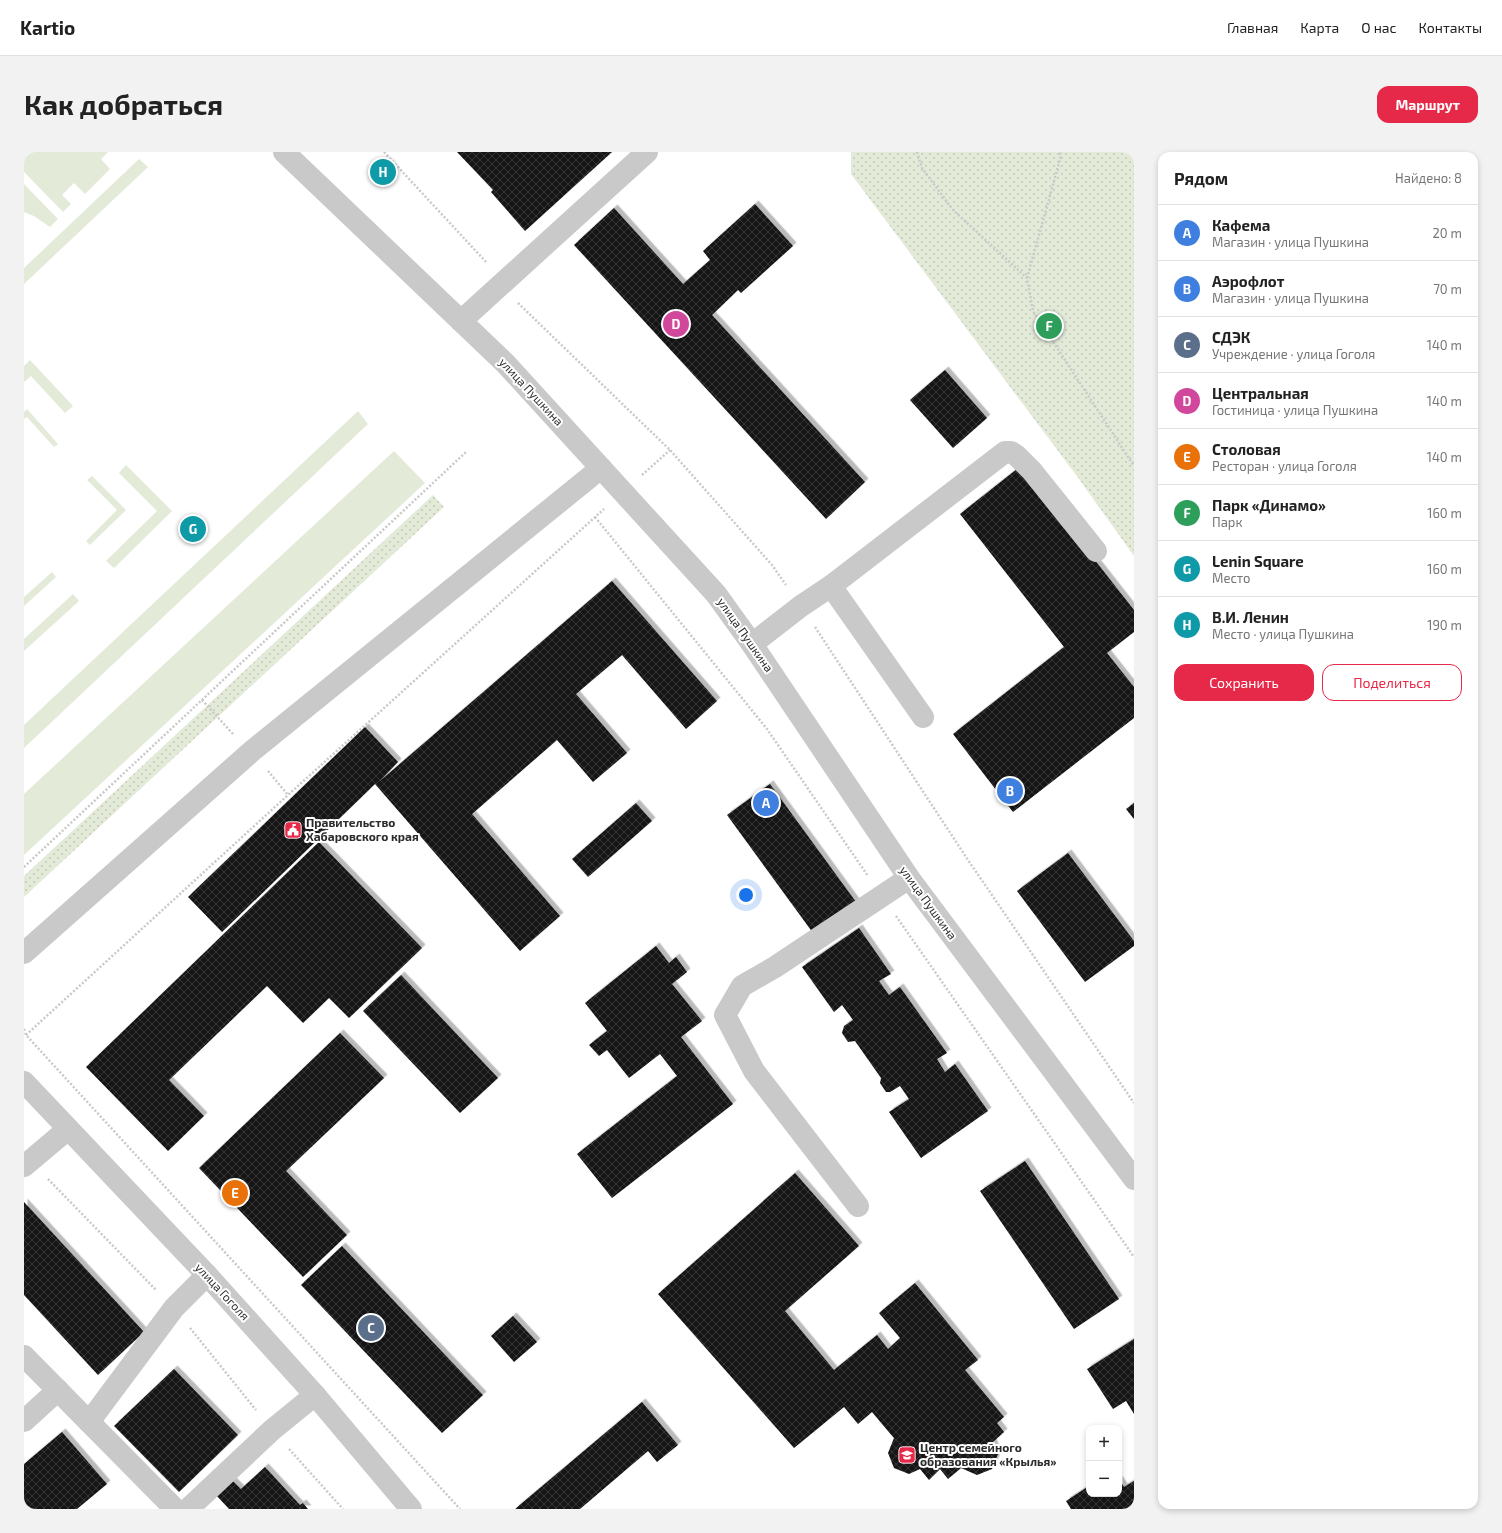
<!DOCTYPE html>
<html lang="ru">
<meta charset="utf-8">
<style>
body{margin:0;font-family:"Exo 2",sans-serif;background:#f2f2f2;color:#222}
.controls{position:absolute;right:12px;bottom:12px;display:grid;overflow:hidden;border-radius:8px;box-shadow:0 2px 6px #0003}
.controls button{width:36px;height:36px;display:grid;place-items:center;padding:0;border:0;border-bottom:1px solid #e0e0e0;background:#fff;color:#222;font:20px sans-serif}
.you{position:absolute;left:722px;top:743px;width:14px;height:14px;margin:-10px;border:3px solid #fff;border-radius:50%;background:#1a73e8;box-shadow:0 0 0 6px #1a73e833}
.badge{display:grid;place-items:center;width:26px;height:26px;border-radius:50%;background:#e72949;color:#fff;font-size:13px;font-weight:700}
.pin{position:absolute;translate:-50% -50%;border:2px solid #fff;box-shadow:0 1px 4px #0006}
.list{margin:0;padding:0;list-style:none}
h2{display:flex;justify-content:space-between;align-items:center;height:52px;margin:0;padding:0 16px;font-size:17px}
h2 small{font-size:13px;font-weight:400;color:#767676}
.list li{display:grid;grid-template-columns:26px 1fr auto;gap:12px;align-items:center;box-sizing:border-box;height:56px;padding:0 16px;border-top:1px solid #e0e0e0}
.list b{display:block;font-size:15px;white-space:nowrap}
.list p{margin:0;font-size:13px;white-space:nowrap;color:#767676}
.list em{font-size:13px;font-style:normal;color:#767676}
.actions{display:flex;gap:8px;padding:12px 16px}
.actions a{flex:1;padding:9px 0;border:1px solid #e72949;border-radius:12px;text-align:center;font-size:14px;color:#e72949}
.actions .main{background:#e72949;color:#fff}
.map{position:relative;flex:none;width:1110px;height:1357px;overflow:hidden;border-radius:12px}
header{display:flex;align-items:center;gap:24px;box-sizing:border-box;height:56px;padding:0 20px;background:#fff;border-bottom:1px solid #e0e0e0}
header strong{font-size:19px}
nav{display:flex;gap:22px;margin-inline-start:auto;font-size:14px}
.intro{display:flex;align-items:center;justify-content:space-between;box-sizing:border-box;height:96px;padding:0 24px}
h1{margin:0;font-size:28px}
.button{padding:10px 18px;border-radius:12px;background:#e72949;color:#fff;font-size:14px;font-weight:700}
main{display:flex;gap:24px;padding:0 24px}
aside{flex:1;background:#fff;border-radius:12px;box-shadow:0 2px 6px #0003}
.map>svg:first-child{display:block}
.grass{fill:#e3ead8}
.park{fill:url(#park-dots)}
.building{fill:url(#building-cross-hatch);filter:url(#shadow)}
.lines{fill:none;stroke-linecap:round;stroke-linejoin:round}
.path{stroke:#c9c9c9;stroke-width:2.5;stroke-dasharray:2 2;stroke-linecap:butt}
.minor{stroke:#c9c9c9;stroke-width:22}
.labels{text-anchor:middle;stroke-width:4;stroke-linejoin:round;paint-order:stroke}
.street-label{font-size:12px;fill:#2c2c2c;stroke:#fff}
.poi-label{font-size:12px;font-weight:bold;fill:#2c2c2c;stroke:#fff;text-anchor:start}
</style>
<header>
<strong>Kartio</strong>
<nav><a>Главная</a><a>Карта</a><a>О нас</a><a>Контакты</a></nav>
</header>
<div class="intro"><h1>Как добраться</h1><a class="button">Маршрут</a></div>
<main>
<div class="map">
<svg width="1110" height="1357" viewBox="0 0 1110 1357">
<defs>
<pattern id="park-dots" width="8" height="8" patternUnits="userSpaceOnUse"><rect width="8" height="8" fill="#e3ead8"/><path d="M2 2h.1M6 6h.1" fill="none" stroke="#c3c9ba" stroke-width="1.8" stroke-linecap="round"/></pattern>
<pattern id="building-cross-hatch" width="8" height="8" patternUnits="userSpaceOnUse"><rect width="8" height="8" fill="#131313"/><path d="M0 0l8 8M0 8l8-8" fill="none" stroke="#363636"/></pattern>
<filter id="shadow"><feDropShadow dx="3.5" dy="-3.5" stdDeviation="0" flood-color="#0004"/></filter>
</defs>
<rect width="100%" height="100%" fill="#fff"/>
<g class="grass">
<polygon points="0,0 84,0 77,7 86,17 61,42 50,31 38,43 47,52 39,60 0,20"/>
<polygon points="115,7 124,15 0,132 0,116"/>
<polygon points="0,32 34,67 26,75 10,64 0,60"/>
<polygon points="6,208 49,254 41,261 7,224 0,230 0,214"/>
<polygon points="3,257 34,292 30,295 3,265 0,267 0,260"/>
<polygon points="334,259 344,272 0,596 0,573"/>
<polygon points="370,299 401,331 0,703 0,642"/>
<polygon points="102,313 148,359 90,416 82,409 133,359 95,321"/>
<polygon points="68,324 102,358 66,393 62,389 93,358 63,328"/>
<polygon points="28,420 32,425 0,454 0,445"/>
<polygon points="49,442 55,449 0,499 0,487"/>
</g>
<g class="park">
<polygon points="827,0 1110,0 1110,404 1055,327 827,22"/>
<polygon points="409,343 420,355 0,745 0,724"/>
</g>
<g class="building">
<polygon points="433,0 588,0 501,79 467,40 469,38"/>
<polygon points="731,52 769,94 717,141 714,138 688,163 841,330 802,367 550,93 590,56 659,132 686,108 679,99"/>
<polygon points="921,218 963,266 929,296 886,248"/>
<polygon points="997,314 1110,458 1110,480 1083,501 1110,535 1110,566 989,660 929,582 1040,495 936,362"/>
<polygon points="588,429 693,549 662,577 598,503 552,542 603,601 569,630 533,588 448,662 536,764 496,799 351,632 198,780 164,745 341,575 374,610 356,629"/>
<polygon points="746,632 832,750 789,781 703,663"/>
<polygon points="612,651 628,669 564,725 548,707"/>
<polygon points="1110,651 1110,667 1102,657"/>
<polygon points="295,690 398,796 325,866 305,846 279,871 243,834 145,928 180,964 144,999 62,915"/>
<polygon points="1044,701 1110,789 1110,794 1061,830 993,739"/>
<polygon points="835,776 867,822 855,829 865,843 876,835 923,901 913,907 921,920 931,912 964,959 897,1006 865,960 885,947 876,934 866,940 862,940 856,931 857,926 831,889 824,890 818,881 820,874 829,868 818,853 810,860 778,815"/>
<polygon points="632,794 645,811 652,805 663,820 648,832 678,869 657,885 709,952 588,1046 553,1002 653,924 636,902 605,926 583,898 575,904 565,893 583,879 561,851"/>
<polygon points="377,823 474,926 436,961 339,859"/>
<polygon points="316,881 360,926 262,1019 323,1083 279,1125 175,1016"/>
<polygon points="1001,1009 1095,1147 1050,1177 956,1039"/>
<polygon points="771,1021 835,1094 761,1159 810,1218 853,1183 864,1197 876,1186 855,1161 891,1131 954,1208 941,1218 980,1265 973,1271 980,1280 969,1290 974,1302 968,1317 953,1323 937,1316 924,1327 916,1317 905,1328 896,1317 885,1322 870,1316 864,1301 870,1286 869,1285 848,1260 834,1272 820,1255 770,1296 634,1142"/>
<polygon points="0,1050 120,1180 74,1223 0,1143"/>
<polygon points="318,1094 459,1243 418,1281 277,1133"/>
<polygon points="489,1164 513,1190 490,1210 467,1184"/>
<polygon points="1110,1187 1110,1262 1102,1249 1089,1257 1063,1217"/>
<polygon points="150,1217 214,1283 155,1340 90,1274"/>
<polygon points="618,1250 654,1293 633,1310 624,1299 556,1357 491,1357"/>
<polygon points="38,1280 83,1332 53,1357 0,1357 0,1312"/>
<polygon points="241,1315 276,1353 279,1351 284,1357 205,1357 192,1343 208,1328 217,1337"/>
<polygon points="1095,1327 1100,1335 1110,1329 1110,1357 1047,1357 1042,1349 1065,1334 1065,1342 1095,1342"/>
</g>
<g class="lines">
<g class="path">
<polyline points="360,0 463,111"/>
<polyline points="893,0 898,16 929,58 1003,126 1009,159 1110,314"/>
<polyline points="1003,126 1037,4 1036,0"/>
<polyline points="494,151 646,298 748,413 762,433"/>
<polyline points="618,323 646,298"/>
<polyline points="571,365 743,577 844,724"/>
<polyline points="791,475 944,708 1110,951"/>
<polyline points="178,548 209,582"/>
<polyline points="244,619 264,643"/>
<polyline points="0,715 442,300"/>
<polyline points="872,764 1110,1105"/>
<polyline points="0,877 2,883 436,1357"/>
<polyline points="2,883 264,643 580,357"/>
<polyline points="24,1027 132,1138"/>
<polyline points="166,1176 232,1258"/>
<polyline points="265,1297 319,1357"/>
</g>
<g class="minor">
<polyline points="260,0 481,211 692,442 728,492 885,726 1110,1027"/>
<polyline points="437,169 623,0"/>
<polyline points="807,434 899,565"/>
<polyline points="728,492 777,454 807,434 981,300 987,300 993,304 1008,319 1072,399"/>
<polyline points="0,801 228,599 577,316"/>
<polyline points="0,930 183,1123 291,1243 387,1357"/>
<polyline points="0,1014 44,977"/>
<polyline points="834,1054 730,919 701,863 718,834 751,815 885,726"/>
<polyline points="0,1204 151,1357"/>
<polyline points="0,1269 34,1238"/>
<polyline points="65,1270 150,1156 183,1123"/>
<polyline points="164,1357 248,1278 291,1243"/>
</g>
</g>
<defs>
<symbol id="civic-square" viewBox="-11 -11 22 22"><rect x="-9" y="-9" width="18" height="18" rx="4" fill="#e72949" stroke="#fff"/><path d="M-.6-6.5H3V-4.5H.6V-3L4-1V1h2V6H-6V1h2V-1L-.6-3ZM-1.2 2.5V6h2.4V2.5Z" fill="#fff"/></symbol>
<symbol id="school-square" viewBox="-11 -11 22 22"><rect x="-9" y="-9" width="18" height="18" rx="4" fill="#e72949" stroke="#fff"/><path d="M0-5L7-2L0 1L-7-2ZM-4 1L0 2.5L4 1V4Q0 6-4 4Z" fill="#fff"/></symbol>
</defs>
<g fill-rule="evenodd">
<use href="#civic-square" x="259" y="668" width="20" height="20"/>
<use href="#school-square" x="873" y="1293" width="20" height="20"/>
</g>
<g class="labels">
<g class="street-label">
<text transform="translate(507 240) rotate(47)" y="4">улица Пушкина</text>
<text transform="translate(721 483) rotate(55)" y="4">улица Пушкина</text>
<text transform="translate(904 751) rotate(54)" y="4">улица Пушкина</text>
<text transform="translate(198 1140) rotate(47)" y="4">улица Гоголя</text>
</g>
<g class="poi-label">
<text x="282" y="675">Правительство<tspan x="282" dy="14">Хабаровского края</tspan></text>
<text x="896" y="1300">Центр семейного<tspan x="896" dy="14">образования «Крылья»</tspan></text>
</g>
</g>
</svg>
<div class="controls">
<button>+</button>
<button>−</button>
</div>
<div class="you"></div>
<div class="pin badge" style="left:742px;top:651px;background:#3f7fe0">A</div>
<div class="pin badge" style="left:986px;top:639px;background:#3f7fe0">B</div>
<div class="pin badge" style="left:347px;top:1176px;background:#5c6f8a">C</div>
<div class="pin badge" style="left:652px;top:172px;background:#d1479c">D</div>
<div class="pin badge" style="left:211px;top:1041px;background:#e8710a">E</div>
<div class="pin badge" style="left:1025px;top:174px;background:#2e9e5b">F</div>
<div class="pin badge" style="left:169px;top:377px;background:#0f9aa8">G</div>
<div class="pin badge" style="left:359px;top:20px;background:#0f9aa8">H</div>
</div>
<aside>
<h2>Рядом<small>Найдено: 8</small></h2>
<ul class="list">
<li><span class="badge" style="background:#3f7fe0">A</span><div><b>Кафема</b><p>Магазин · улица Пушкина</p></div><em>20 m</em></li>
<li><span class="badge" style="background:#3f7fe0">B</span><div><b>Аэрофлот</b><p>Магазин · улица Пушкина</p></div><em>70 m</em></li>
<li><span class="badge" style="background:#5c6f8a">C</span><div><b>СДЭК</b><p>Учреждение · улица Гоголя</p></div><em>140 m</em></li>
<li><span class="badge" style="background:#d1479c">D</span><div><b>Центральная</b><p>Гостиница · улица Пушкина</p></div><em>140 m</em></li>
<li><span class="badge" style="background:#e8710a">E</span><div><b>Столовая</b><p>Ресторан · улица Гоголя</p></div><em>140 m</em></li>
<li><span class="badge" style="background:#2e9e5b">F</span><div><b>Парк «Динамо»</b><p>Парк</p></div><em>160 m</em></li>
<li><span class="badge" style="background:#0f9aa8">G</span><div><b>Lenin Square</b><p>Место</p></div><em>160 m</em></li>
<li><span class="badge" style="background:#0f9aa8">H</span><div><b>В.И. Ленин</b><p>Место · улица Пушкина</p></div><em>190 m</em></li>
</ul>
<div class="actions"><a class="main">Сохранить</a><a>Поделиться</a></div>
</aside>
</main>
